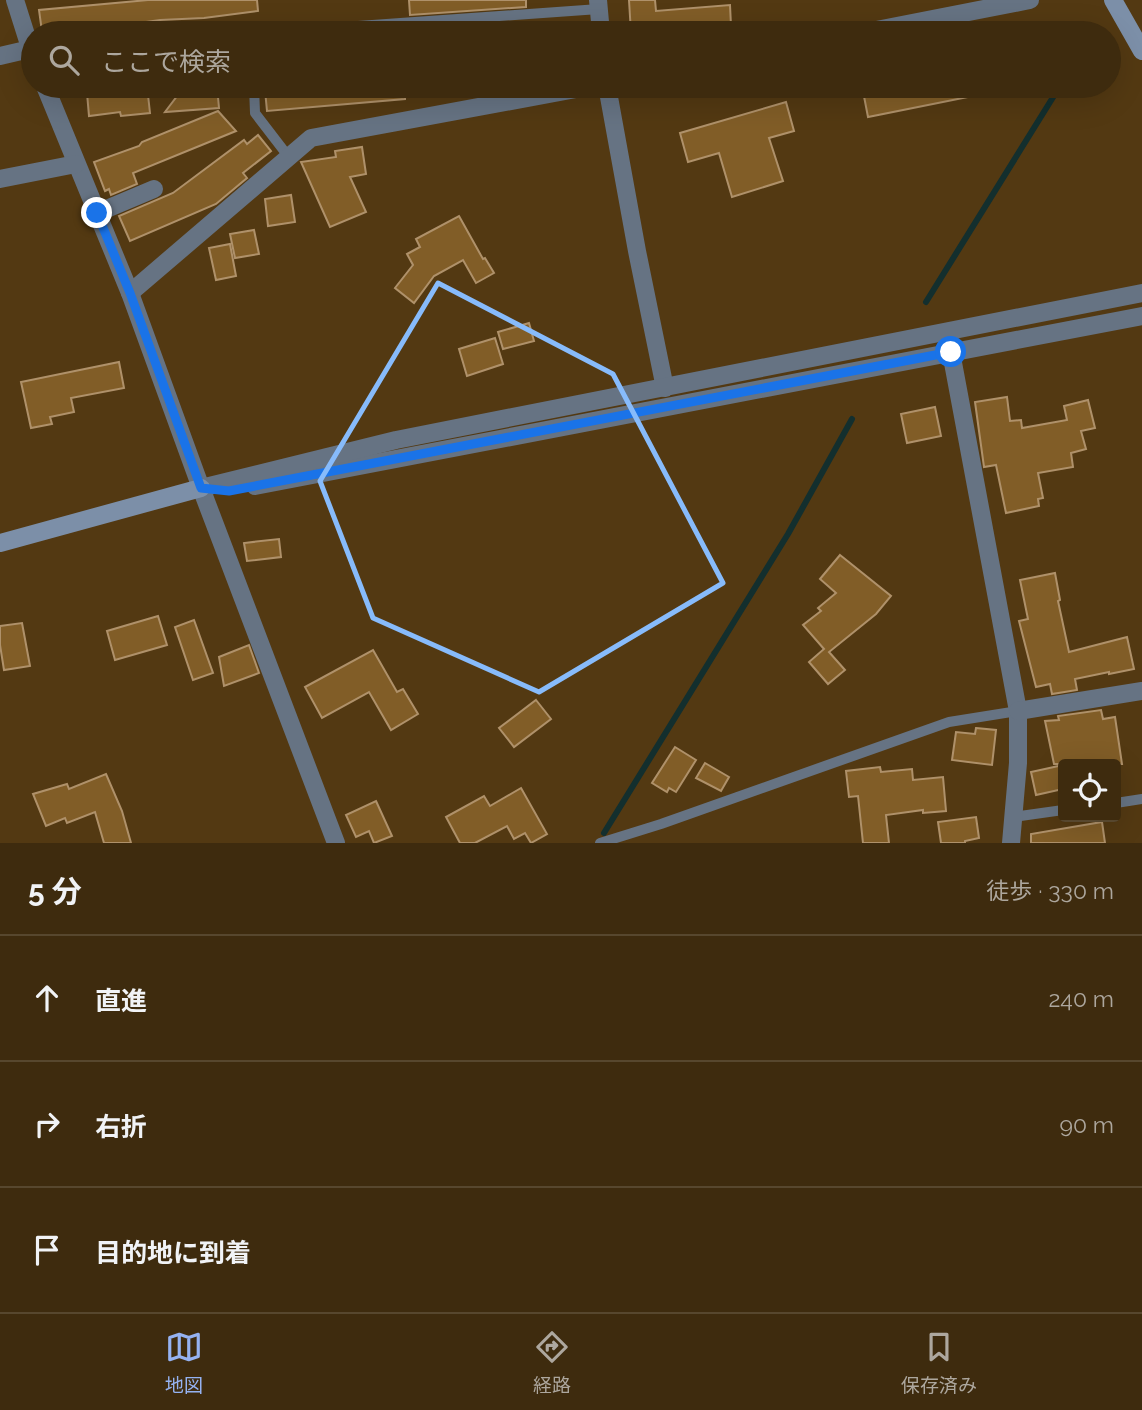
<!DOCTYPE html>
<html lang="ja">
<meta charset="utf-8">
<style>
body{margin:0;font-family:Raleway,"Noto Sans JP",sans-serif;background:#49371c;color:#f1f3f6}
.controls{position:absolute;right:21px;bottom:21px;display:grid;overflow:hidden;border-radius:7px;box-shadow:0 7px 28px #0002}
.controls button{width:63px;height:63px;display:grid;place-items:center;padding:0;border:0;border-bottom:2px solid #57472e;background:#3e2b0e;color:#f1f3f6;font:35px sans-serif}
.stop{position:absolute;width:21px;height:21px;margin:-16px;border:5px solid #1a73e8;border-radius:50%;background:#fff}
.stop.end{background:#1a73e8;border-color:#fff;box-shadow:0 2px 7px #0008}
.list{margin:0;padding:0;list-style:none}
h2{display:flex;justify-content:space-between;align-items:center;height:91px;margin:0;padding:0 28px;font-size:30px}
h2 small{font-size:23px;font-weight:400;color:#ada79e}
.list li{display:grid;grid-template-columns:46px 1fr auto;gap:21px;align-items:center;box-sizing:border-box;height:126px;padding:0 28px;border-top:2px solid #57472e}
.list b{display:block;font-size:26px;white-space:nowrap}
.list em{font-size:23px;font-style:normal;color:#ada79e}
.icon{flex:none;width:38px;height:38px;fill:none;stroke:currentColor;stroke-width:2;stroke-linecap:round;stroke-linejoin:round}
.map{position:relative;flex:none;width:1142px;height:843px;overflow:hidden}
.search{position:absolute;background:#3e2b0e;box-shadow:0 7px 28px #0002;left:21px;right:21px;top:21px;height:77px;display:flex;align-items:center;gap:18px;box-sizing:border-box;padding:0 24px;border-radius:38px;color:#ada79e;font-size:26px}
.sheet{height:469px;background:#3e2b0e}
nav{display:flex;justify-content:space-around;align-items:center;box-sizing:border-box;height:98px;border-top:2px solid #57472e;background:#3e2b0e;font-size:19px;color:#ada79e}
nav a{display:grid;justify-items:center;gap:4px}
nav .on{color:#95b2f1}
.map>svg:first-child{display:block}
.lines{fill:none;stroke-linecap:round;stroke-linejoin:round}
.stream{stroke:#132f2e;stroke-width:6}
.building{fill:#815d27;stroke:#af916a;stroke-width:2}
.lane{stroke:#667383;stroke-width:10}
.street{stroke:#667383;stroke-width:18}
.secondary{stroke:#7c8fa8;stroke-width:18}
.route{stroke:#1a73e8;stroke-width:9}
.marked{fill:none;stroke:#87bbfb;stroke-width:5;stroke-linejoin:round}
</style>
<div class="map">
<svg width="1142" height="843" viewBox="0 0 1142 843">
<rect width="100%" height="100%" fill="#533912"/>
<g class="lines">
<g class="stream">
<polyline points="1092,33 1095,29"/>
<polyline points="926,302 1060,86"/>
<polyline points="604,833 788,534 852,419"/>
</g>
</g>
<g class="building">
<polygon points="148,0 257,0 258,11 204,18 160,20 118,26 118,24 42,32 39,10"/>
<polygon points="409,0 526,0 526,7 410,15"/>
<polygon points="629,0 655,0 656,11 730,5 731,26 655,33 631,33"/>
<polygon points="526,22 526,33 411,33 411,30"/>
<polygon points="147,86 150,113 121,116 120,112 89,116 87,93 119,90 118,87"/>
<polygon points="217,86 219,108 165,112 181,91"/>
<polygon points="323,86 405,86 405,99 267,111 265,90"/>
<polygon points="862,86 982,86 983,94 868,117"/>
<polygon points="786,102 794,131 769,138 783,181 732,197 719,153 688,162 680,133"/>
<polygon points="218,111 236,131 133,173 137,184 111,195 109,189 105,191 94,162 139,146 142,142"/>
<polygon points="258,135 271,151 243,173 247,178 216,204 130,241 119,216 173,193 244,140 247,144"/>
<polygon points="362,147 366,174 350,177 366,212 330,227 301,162 336,157 335,151"/>
<polygon points="291,195 295,222 268,226 265,199"/>
<polygon points="459,216 483,259 485,258 494,273 476,283 463,260 434,276 414,303 395,288 413,265 407,254 420,247 416,239"/>
<polygon points="254,230 259,254 235,258 230,234"/>
<polygon points="230,244 236,276 216,280 209,248"/>
<polygon points="529,323 534,341 503,349 498,332"/>
<polygon points="495,338 503,364 467,376 459,349"/>
<polygon points="119,362 124,388 71,398 74,412 50,417 52,424 31,428 21,382"/>
<polygon points="1007,397 1010,421 1021,420 1022,428 1067,420 1064,406 1088,400 1095,428 1081,431 1086,449 1071,453 1073,467 1038,473 1043,498 1038,499 1039,506 1006,513 996,465 984,467 975,402"/>
<polygon points="935,407 941,436 907,443 901,414"/>
<polygon points="279,539 281,557 247,561 244,543"/>
<polygon points="840,555 891,596 876,614 829,652 845,670 828,684 809,662 824,649 803,625 821,611 818,608 836,593 820,579"/>
<polygon points="1055,573 1060,600 1058,601 1069,652 1127,637 1134,669 1109,674 1109,672 1075,679 1077,690 1052,694 1050,684 1036,687 1019,621 1028,619 1020,580"/>
<polygon points="158,616 167,645 115,660 107,631"/>
<polygon points="194,620 213,673 193,680 175,627"/>
<polygon points="22,623 30,666 4,670 0,645 0,626"/>
<polygon points="249,645 259,673 224,686 219,657"/>
<polygon points="373,650 397,692 403,689 418,714 391,730 369,692 322,718 305,687"/>
<polygon points="536,700 551,719 514,747 499,728"/>
<polygon points="1101,710 1103,719 1115,717 1122,764 1054,764 1045,721 1059,720 1058,716"/>
<polygon points="976,728 996,730 992,765 952,760 956,732 975,734"/>
<polygon points="675,747 696,760 676,792 669,788 667,792 652,783"/>
<polygon points="705,763 729,777 721,791 696,778"/>
<polygon points="1063,765 1063,789 1036,795 1031,772"/>
<polygon points="880,767 881,772 912,769 913,780 943,777 946,811 923,813 923,810 886,815 889,843 863,843 858,796 849,797 846,771"/>
<polygon points="106,774 122,811 131,843 104,843 95,812 67,823 65,818 46,826 33,794 67,784 69,789"/>
<polygon points="521,788 547,834 531,843 525,833 514,839 507,826 475,843 460,843 446,817 484,796 490,806"/>
<polygon points="376,801 392,836 374,843 369,831 356,837 346,815"/>
<polygon points="976,817 979,838 965,841 965,843 941,843 938,822"/>
<polygon points="1102,822 1105,843 1031,843 1031,834"/>
</g>
<g class="lines">
<g class="lane">
<polyline points="259,33 599,9"/>
<polyline points="254,86 255,113 288,156"/>
<polyline points="1116,803 1142,799"/>
<polyline points="1013,817 1063,810"/>
<polyline points="600,843 661,824 949,722 1018,711"/>
</g>
<g class="street">
<polyline points="15,0 33,57"/>
<polyline points="598,0 601,33"/>
<polyline points="861,33 1030,0"/>
<polyline points="0,56 30,49"/>
<polyline points="45,86 130,293 201,488 336,843"/>
<polyline points="607,86 637,251 665,388"/>
<polyline points="0,179 76,164"/>
<polyline points="97,213 154,189"/>
<polyline points="130,293 311,138 592,86"/>
<polyline points="951,352 1018,711 1018,763 1011,843"/>
<polyline points="255,486 1142,316"/>
<polyline points="201,488 396,440 1142,293"/>
<polyline points="1018,711 1142,691"/>
</g>
<g class="secondary">
<polyline points="1113,0 1142,51"/>
<polyline points="0,543 201,488"/>
</g>
</g>
<g class="lines">
<polyline class="route" points="97,213 130,293 201,488 229,491 951,352"/>
</g>
<path class="marked" d="M438,283L613,374L723,583L539,692L373,618L320,481Z"/>
</svg>
<div class="controls">
<button><svg class="icon" aria-label="locate" viewBox="0 0 24 24"><circle cx="12" cy="12" r="6"/><path d="M12 2v4M12 18v4M2 12h4M18 12h4"/></svg></button>
</div>
<div class="stop" style="left:951px;top:352px"></div>
<div class="stop end" style="left:97px;top:213px"></div>
<div class="search"><svg class="icon" aria-label="search" viewBox="0 0 24 24"><circle cx="10" cy="10" r="6"/><path d="M15 15l6 6"/></svg>ここで検索</div>
</div>
<section class="sheet">
<h2>5 分<small>徒歩 · 330 m</small></h2>
<ul class="list">
<li><svg class="icon" aria-label="ahead" viewBox="0 0 24 24"><path d="M12 20V5M6 11l6-6 6 6"/></svg><div><b>直進</b></div><em>240 m</em></li>
<li><svg class="icon" aria-label="right" viewBox="0 0 24 24"><path d="M7 20v-9h11M14 6l5 5-5 5"/></svg><div><b>右折</b></div><em>90 m</em></li>
<li><svg class="icon" aria-label="arrive" viewBox="0 0 24 24"><path d="M6 21V4h12l-3 4 3 4H6"/></svg><div><b>目的地に到着</b></div></li>
</ul>
</section>
<nav>
<a class="on"><svg class="icon" aria-label="map" viewBox="0 0 24 24"><path d="M3 6l6-2 6 2 6-2v14l-6 2-6-2-6 2zM9 4v14M15 6v14"/></svg>地図</a>
<a><svg class="icon" aria-label="directions" viewBox="0 0 24 24"><path d="M12 3l9 9-9 9-9-9zM9 14v-3h6M13 9l2 2-2 2"/></svg>経路</a>
<a><svg class="icon" aria-label="saved" viewBox="0 0 24 24"><path d="M7 4h10v16l-5-4-5 4z"/></svg>保存済み</a>
</nav>
